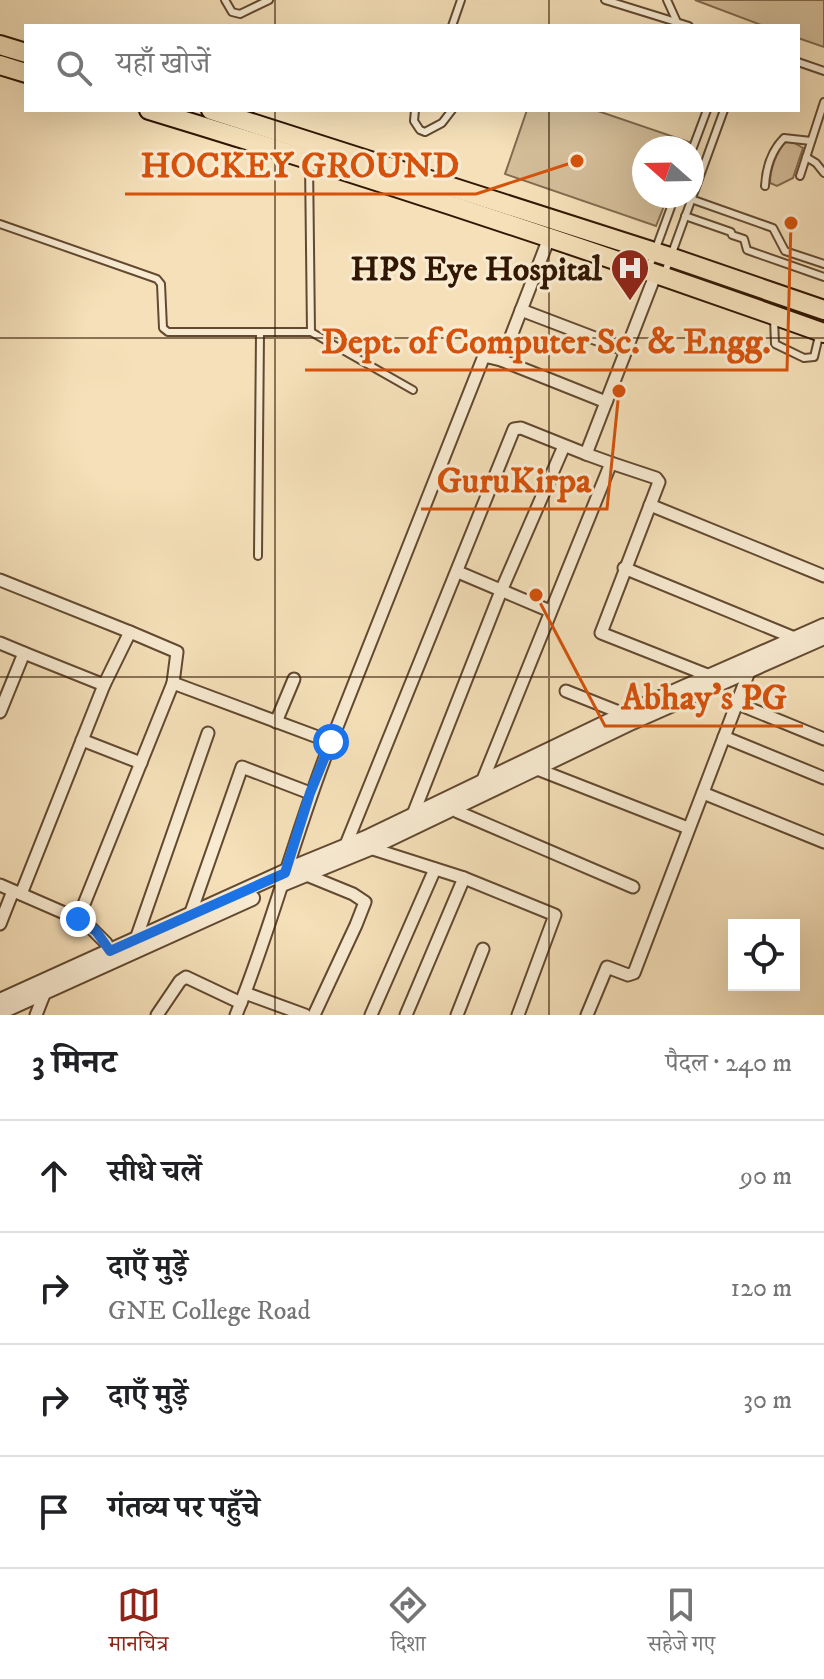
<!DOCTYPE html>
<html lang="hi">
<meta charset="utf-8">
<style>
body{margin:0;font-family:"IM FELL DW Pica","Noto Serif Devanagari",serif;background:#f2f2f2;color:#202124}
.controls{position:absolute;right:24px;bottom:24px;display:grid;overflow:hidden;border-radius:0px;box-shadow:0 8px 32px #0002}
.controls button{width:72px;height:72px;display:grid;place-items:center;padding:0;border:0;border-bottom:2px solid #e0e0e0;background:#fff;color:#202124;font:40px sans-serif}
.compass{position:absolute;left:632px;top:136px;width:72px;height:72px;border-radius:50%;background:#fff;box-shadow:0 8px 32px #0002;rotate:290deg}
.stop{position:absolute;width:24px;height:24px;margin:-18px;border:6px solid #1a73e8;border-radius:50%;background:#fff}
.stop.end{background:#1a73e8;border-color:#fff;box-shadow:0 2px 8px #0008}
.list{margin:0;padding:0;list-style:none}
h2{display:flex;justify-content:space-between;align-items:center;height:104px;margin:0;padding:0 32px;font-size:34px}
h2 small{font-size:26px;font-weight:400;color:#757577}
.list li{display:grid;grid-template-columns:52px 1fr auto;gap:24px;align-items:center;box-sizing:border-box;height:112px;padding:0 32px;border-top:2px solid #e0e0e0}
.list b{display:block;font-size:30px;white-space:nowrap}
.list p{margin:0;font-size:26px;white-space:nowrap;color:#757577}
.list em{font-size:26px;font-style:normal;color:#757577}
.icon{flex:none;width:44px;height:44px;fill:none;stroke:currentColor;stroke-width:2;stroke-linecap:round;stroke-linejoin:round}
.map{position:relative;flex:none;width:824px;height:1015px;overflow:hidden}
.search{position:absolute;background:#fff;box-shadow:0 8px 32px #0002;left:24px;right:24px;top:24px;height:88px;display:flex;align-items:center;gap:20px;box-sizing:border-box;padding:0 28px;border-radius:0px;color:#757577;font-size:30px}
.sheet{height:552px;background:#fff}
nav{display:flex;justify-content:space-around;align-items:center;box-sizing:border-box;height:112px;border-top:2px solid #e0e0e0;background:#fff;font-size:22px;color:#757577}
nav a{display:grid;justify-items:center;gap:4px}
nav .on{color:#8f2418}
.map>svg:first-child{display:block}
.green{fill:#d4be9a;stroke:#826a4e;stroke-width:2}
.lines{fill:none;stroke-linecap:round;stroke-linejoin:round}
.service-casing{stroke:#624930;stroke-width:10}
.minor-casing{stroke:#624930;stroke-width:15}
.tertiary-casing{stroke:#624930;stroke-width:18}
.primary-casing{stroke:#311702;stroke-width:22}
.service{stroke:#f8ebd2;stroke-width:6}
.minor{stroke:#f8ebd2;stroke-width:11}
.tertiary{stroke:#f8ebd2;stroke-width:14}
.primary{stroke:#f5e0b9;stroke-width:18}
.route{stroke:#1a73e8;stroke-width:10}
.grid{fill:none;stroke:#311702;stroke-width:2;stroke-opacity:0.55}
.labels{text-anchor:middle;stroke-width:6;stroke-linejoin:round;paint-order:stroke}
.poi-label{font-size:34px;font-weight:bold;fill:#311702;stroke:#f8ebd2;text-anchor:end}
.leader{fill:none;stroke:#d6520b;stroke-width:3}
.callout-dot{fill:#d6520b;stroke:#f8ebd2;stroke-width:3}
.callout-label{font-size:36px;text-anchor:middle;font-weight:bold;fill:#d6520b;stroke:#f8ebd2;stroke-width:6;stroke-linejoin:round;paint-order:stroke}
</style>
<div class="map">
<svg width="824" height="1015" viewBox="0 0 824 1015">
<rect width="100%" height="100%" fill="#f5e0b9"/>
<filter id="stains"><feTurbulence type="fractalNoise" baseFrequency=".0025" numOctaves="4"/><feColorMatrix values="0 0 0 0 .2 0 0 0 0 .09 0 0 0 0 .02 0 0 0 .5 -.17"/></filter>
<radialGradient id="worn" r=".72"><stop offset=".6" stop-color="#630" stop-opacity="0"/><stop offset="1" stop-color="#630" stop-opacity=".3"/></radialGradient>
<g class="green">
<polygon points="695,0 824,0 824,47 798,38 798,26 764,26"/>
<polygon points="527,110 595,110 689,142 686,148 644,148 644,196 668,196 656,226 505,174"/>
<path d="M791,141L803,148L793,178L777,186L770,183C770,169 776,153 785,142Z"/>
</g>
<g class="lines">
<defs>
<g id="service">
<polyline points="225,0 232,12 240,14 269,0"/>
<polyline points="605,0 689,26"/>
<polyline points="667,0 677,22"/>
<polyline points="452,26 461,0"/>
<polyline points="798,62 824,71"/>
<polyline points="415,110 414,121 420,130 425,132 442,123 452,110"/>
<polyline points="692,150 707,110"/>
<polyline points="806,157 816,163 824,173"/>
<polyline points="800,176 824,102"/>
<path d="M765,186C766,168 771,151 784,138L811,141"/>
<polyline points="691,199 773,228 785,251 824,264"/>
<polyline points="685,216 731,232 732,235 744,239 747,250 824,277"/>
<polyline points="0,224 157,279 161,284 163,328 168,332 311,332 309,162"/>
<polyline points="648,270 675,196"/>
<polyline points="664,275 724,110"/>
<polyline points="774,318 775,344 804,358 814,357 819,336"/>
<polyline points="311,332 413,390"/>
<polyline points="258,556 260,333"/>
</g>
<g id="minor">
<polyline points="521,310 626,350"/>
<polyline points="501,360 606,402"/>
<polyline points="611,463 656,478 659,482 601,633 710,676"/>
<polyline points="650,505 824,576"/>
<polyline points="624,568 797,639"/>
<polyline points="458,572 550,611"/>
<polyline points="0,580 130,632"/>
<polyline points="0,643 24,653"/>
<polyline points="566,691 624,714"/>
<polyline points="736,703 824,739"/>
<polyline points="0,712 24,653 104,685 130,632 177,652 173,683 331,742 484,356 501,360 503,357 549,238"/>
<polyline points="276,722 294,679"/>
<polyline points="724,737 824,778"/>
<polyline points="82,740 141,763"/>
<polyline points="537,769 688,828"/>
<polyline points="482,782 611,463 586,454"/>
<polyline points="703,793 824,842"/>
<polyline points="449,803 458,812 633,887"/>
<polyline points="412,817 501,591 564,446"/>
<polyline points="370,848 464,878 555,915 518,1015"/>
<polyline points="347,851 345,847 514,429 521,428 586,454 656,273"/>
<polyline points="304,874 353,894 365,902 356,925 314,1015"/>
<polyline points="0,885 85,922 106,943 114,958"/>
<polyline points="21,894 104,685"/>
<polyline points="190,915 242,767 310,793"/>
<polyline points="78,919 173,683"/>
<polyline points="0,924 13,891"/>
<polyline points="136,939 208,733"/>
<polyline points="245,993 305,1015"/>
<polyline points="36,1015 45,992"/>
<polyline points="157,1015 180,981 186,977 241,1003"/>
<path d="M236,1015C273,925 295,832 331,742"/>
<polyline points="371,1015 435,869"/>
<polyline points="406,1015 464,878"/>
<polyline points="457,1015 483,949"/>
<polyline points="587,1015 607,967 628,975 634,973 750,669"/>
</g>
<g id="tertiary">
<polyline points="282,884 370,848 632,722 824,637"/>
<polyline points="0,1001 300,865 366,838 624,714 824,626"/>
<polyline points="0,1012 252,898"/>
</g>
<g id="primary">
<polyline points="0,45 26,53"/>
<polyline points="0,65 26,73"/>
<path d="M149,110C376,179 601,253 824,333"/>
<polyline points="211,110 670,257 824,310"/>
</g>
</defs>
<use href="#service" class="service-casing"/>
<use href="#minor" class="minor-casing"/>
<use href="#tertiary" class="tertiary-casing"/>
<use href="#primary" class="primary-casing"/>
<use href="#service" class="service"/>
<use href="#minor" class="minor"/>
<use href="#tertiary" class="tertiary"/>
<use href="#primary" class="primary"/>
</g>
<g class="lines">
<polyline class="route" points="78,919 96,931 110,951 285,873 310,793 331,742"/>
</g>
<path class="grid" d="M275,0V26M549,0V26M275,110V1015M549,110V1015M0,338H824M0,677H824"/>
<defs>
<symbol id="hospital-pin" viewBox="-11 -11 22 30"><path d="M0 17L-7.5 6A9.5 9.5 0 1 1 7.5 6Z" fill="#8f2418" stroke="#f8ebd2"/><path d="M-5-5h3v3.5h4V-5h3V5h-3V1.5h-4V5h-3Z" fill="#fff"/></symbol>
</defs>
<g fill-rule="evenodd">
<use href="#hospital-pin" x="608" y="246" width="44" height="60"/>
</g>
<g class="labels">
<g class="poi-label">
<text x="602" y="280">HPS Eye Hospital</text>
</g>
</g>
<path class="leader" d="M577 161L476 194H125M791 223L787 370H305M619 391L607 509H421M536 595L605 726H803"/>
<g class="callout-dot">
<circle cx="577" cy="161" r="8"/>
<circle cx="791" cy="223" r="8"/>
<circle cx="619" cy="391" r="8"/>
<circle cx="536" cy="595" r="8"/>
</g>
<g class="callout-label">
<text x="300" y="177">HOCKEY GROUND</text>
<text x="546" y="353">Dept. of Computer Sc. &amp; Engg.</text>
<text x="514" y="492">GuruKirpa</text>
<text x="704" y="709">Abhay's PG</text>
</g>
<rect width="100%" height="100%" filter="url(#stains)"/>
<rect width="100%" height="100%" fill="url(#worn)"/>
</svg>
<div class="controls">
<button><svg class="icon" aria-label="locate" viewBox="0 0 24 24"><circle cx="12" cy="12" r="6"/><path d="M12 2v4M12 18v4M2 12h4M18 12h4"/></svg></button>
</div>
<svg class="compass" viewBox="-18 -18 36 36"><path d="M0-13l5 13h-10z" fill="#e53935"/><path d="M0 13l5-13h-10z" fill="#757577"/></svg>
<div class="stop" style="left:331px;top:742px"></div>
<div class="stop end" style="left:78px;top:919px"></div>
<div class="search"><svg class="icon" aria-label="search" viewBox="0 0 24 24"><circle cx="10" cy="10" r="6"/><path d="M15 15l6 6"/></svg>यहाँ खोजें</div>
</div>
<section class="sheet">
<h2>3 मिनट<small>पैदल · 240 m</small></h2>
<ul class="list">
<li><svg class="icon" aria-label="ahead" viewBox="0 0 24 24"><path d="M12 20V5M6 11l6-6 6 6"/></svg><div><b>सीधे चलें</b></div><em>90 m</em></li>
<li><svg class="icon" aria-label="right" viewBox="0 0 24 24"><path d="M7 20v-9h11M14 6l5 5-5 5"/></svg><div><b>दाएँ मुड़ें</b><p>GNE College Road</p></div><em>120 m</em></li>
<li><svg class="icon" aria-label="right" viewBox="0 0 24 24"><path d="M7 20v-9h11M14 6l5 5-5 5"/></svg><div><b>दाएँ मुड़ें</b></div><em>30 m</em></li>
<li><svg class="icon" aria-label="arrive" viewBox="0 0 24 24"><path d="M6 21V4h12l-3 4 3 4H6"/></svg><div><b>गंतव्य पर पहुँचे</b></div></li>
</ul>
</section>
<nav>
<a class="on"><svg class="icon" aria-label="map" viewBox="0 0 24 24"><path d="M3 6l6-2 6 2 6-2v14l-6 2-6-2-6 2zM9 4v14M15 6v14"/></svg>मानचित्र</a>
<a><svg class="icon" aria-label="directions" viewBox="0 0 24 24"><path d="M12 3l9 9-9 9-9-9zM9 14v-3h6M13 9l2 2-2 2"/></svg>दिशा</a>
<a><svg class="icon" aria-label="saved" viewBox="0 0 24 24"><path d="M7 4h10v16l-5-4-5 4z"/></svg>सहेजे गए</a>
</nav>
